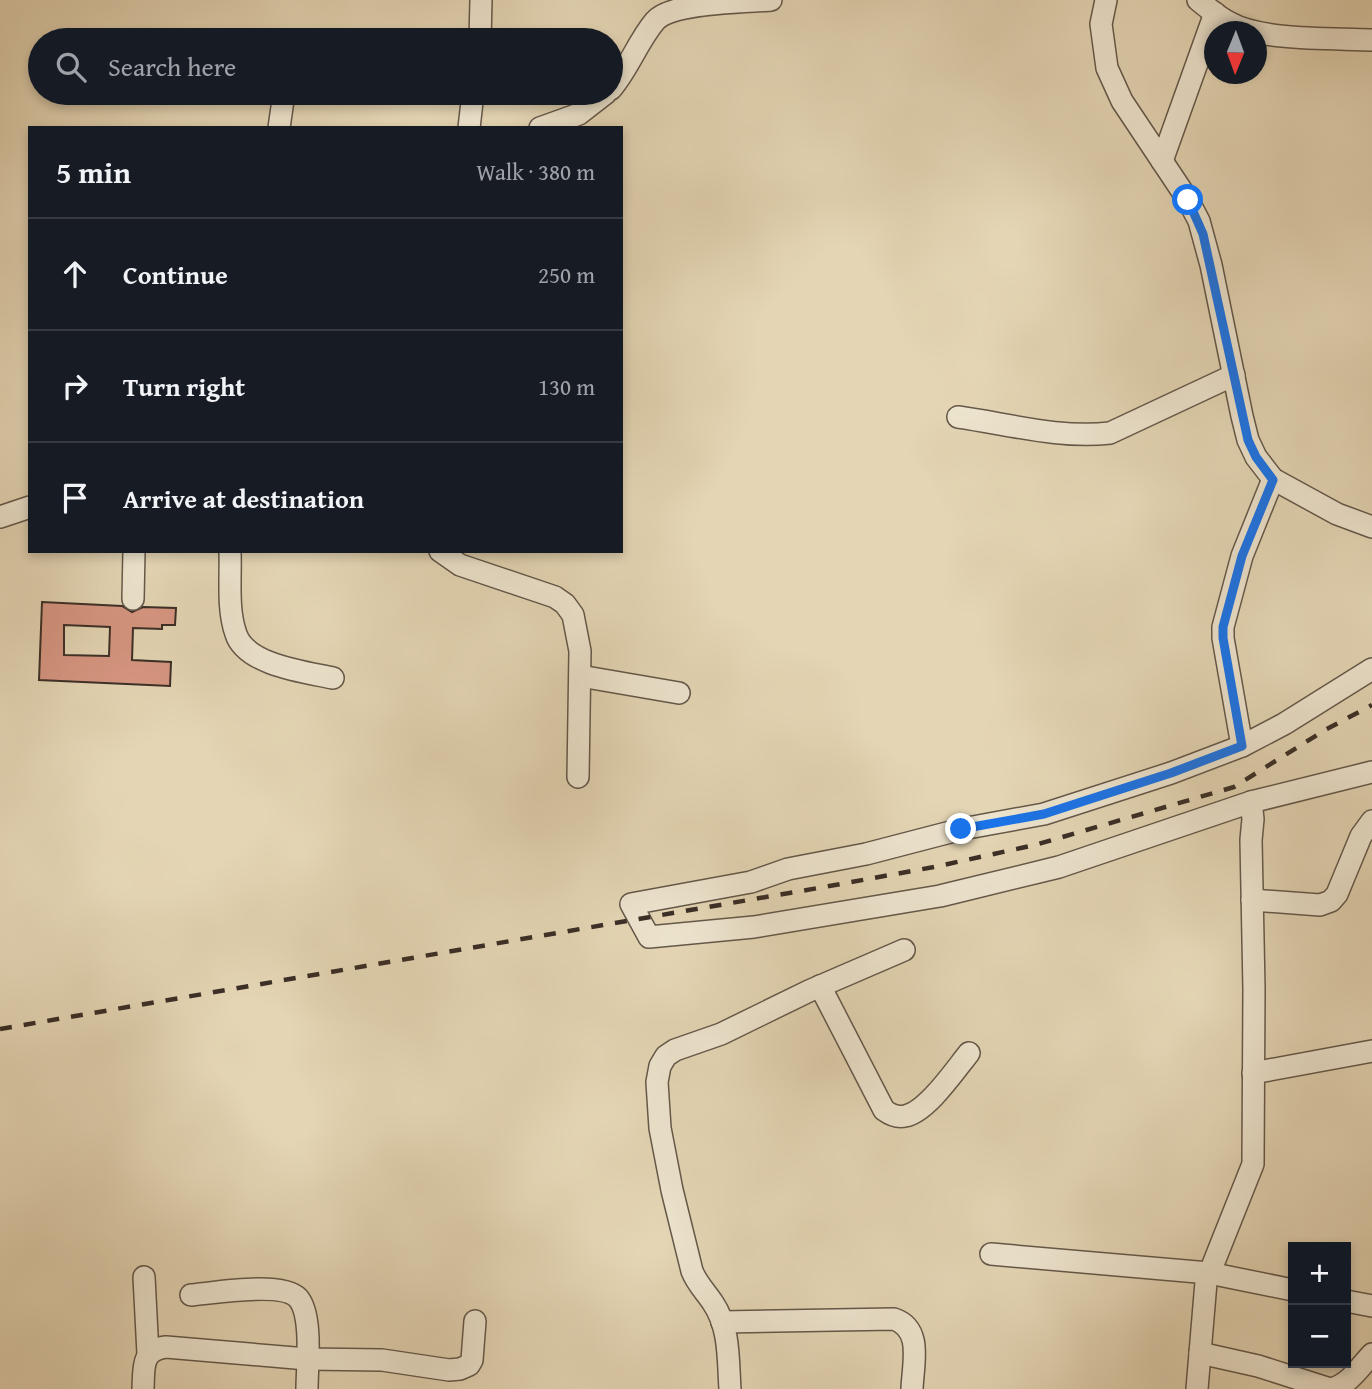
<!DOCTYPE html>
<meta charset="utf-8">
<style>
body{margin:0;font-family:"Gentium Book Plus",serif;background:#20242c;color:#f1f3f6}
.controls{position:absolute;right:21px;bottom:21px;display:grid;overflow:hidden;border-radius:0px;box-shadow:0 4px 10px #0003}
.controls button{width:63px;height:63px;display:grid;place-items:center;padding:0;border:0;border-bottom:2px solid #363941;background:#171b24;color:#f1f3f6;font:35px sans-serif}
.compass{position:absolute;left:1204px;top:21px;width:63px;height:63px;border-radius:50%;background:#171b24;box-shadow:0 4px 10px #0003;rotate:181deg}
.stop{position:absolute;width:21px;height:21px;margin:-16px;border:5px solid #1a73e8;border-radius:50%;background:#fff}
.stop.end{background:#1a73e8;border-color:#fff;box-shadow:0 2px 7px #0008}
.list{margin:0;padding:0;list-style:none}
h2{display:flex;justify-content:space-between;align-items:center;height:91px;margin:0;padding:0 28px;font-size:30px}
h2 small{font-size:23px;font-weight:400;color:#9ea1a6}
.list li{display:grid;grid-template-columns:46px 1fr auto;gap:21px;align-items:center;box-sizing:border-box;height:112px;padding:0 28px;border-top:2px solid #363941}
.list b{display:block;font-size:26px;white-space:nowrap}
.list em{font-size:23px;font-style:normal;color:#9ea1a6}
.icon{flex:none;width:38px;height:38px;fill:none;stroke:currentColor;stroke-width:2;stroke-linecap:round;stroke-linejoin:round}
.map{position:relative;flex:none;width:1372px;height:1389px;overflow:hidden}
.search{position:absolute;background:#171b24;box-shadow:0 4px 10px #0003;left:28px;top:28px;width:595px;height:77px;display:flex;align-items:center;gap:18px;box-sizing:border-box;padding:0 24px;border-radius:38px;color:#9ea1a6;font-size:26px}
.panel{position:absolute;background:#171b24;box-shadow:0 4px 10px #0003;left:28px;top:126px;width:595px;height:427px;border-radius:0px}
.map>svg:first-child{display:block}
.building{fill:#d79682;stroke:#3a2e26;stroke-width:2;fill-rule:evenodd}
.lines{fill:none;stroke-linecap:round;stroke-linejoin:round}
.minor-casing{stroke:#64584a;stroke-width:24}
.minor{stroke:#ede4ce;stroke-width:21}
.rail{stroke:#3a2e26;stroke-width:4.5;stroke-dasharray:12 12;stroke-linecap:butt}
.route{stroke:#1a73e8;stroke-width:9}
</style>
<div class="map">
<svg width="1372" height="1389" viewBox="0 0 1372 1389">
<rect width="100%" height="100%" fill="#e4d5b4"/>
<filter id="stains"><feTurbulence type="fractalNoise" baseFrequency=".00286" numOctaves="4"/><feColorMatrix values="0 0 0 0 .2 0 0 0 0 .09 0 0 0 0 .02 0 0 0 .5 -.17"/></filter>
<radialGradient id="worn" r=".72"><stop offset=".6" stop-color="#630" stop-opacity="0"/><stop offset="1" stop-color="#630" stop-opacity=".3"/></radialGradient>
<path class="building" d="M42,602L122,606L132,612L143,607L176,608L175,625H162V629L133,628L132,660L171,662L170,686L39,680ZM64,625L110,627L109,656L64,655Z"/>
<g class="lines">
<defs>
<g id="minor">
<polyline points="1106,0 1101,24 1107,68 1122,101 1188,200 1199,221 1211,265 1242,416 1248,440 1256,457 1273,479 1337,514 1372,527"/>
<path d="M1198,0C1208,8 1218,17 1230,23C1262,41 1334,38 1372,40"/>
<polyline points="480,40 481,0"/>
<path d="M611,89C629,68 638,41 655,21C671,2 746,2 771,0"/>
<polyline points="279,128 284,93"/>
<polyline points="469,128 473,93"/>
<polyline points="540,128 579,114 606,93"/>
<polyline points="1162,161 1215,13"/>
<path d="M958,417C1008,424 1060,439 1110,433L1234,375"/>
<polyline points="0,517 30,507"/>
<path d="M230,551C231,578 227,609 236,634C246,665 305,672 333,678"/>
<polyline points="440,551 460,565 555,597 565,604 573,615 580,651 578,777"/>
<polyline points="133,599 134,551"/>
<polyline points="1372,669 1284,724 1242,746 1171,773 1044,814 962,829 866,854 788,869 751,882 631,904 649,937 754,927 940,896 1059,867 1251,802 1372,772"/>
<polyline points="580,676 679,693"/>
<polyline points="1242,746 1223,638 1223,627 1242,556 1273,479"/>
<polyline points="1252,900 1320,905 1331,901 1337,894 1361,836 1372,821"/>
<path d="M820,986L884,1110C891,1115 898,1118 905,1116C927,1112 955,1070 969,1053"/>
<polyline points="1253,1073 1372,1051"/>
<polyline points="991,1254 1209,1273 1293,1290"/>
<polyline points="144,1277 148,1354"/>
<path d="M191,1295C214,1293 282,1281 298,1298C313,1315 307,1367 307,1389"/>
<polyline points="1346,1301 1372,1306"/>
<path d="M722,1322L894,1319C923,1329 913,1363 912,1389"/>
<path d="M1200,1353L1258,1366L1330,1389C1348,1386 1360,1367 1372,1354"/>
<path d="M143,1389C144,1368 141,1350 166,1347L307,1359L382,1360L449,1370L460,1369L469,1365L472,1360L475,1321"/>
<path d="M730,1389C728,1360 730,1328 713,1303C706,1292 697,1284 692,1271L672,1190L660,1128L657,1082L660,1066L666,1056L675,1050L721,1034L809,991L904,950"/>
<polyline points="1197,1389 1206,1282 1253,1164 1254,989 1251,840 1253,819 1251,802"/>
</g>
</defs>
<use href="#minor" class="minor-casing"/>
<use href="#minor" class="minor"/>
<polyline class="rail" points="0,1029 824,887 934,867 1035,845 1234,787 1325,730 1372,705"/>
</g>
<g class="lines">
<polyline class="route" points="961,829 1044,814 1171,773 1242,746 1223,638 1223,627 1242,556 1273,480 1256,457 1248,440 1203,234 1188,200"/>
</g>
<rect width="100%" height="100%" filter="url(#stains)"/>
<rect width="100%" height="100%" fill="url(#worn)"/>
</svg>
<div class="controls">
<button>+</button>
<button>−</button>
</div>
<svg class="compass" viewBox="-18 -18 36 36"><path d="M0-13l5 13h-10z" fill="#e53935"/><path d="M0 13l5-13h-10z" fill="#9ea1a6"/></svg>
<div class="stop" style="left:1188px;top:200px"></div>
<div class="stop end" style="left:961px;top:829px"></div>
<div class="search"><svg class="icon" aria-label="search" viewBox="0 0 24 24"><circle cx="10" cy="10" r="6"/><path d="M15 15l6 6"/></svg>Search here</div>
<section class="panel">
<h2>5 min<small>Walk · 380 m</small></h2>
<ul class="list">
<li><svg class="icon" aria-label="ahead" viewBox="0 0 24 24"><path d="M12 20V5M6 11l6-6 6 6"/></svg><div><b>Continue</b></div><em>250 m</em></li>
<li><svg class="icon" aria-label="right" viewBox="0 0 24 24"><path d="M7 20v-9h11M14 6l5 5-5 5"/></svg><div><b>Turn right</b></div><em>130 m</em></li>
<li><svg class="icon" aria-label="arrive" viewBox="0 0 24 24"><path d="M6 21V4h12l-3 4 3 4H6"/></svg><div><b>Arrive at destination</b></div></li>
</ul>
</section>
</div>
